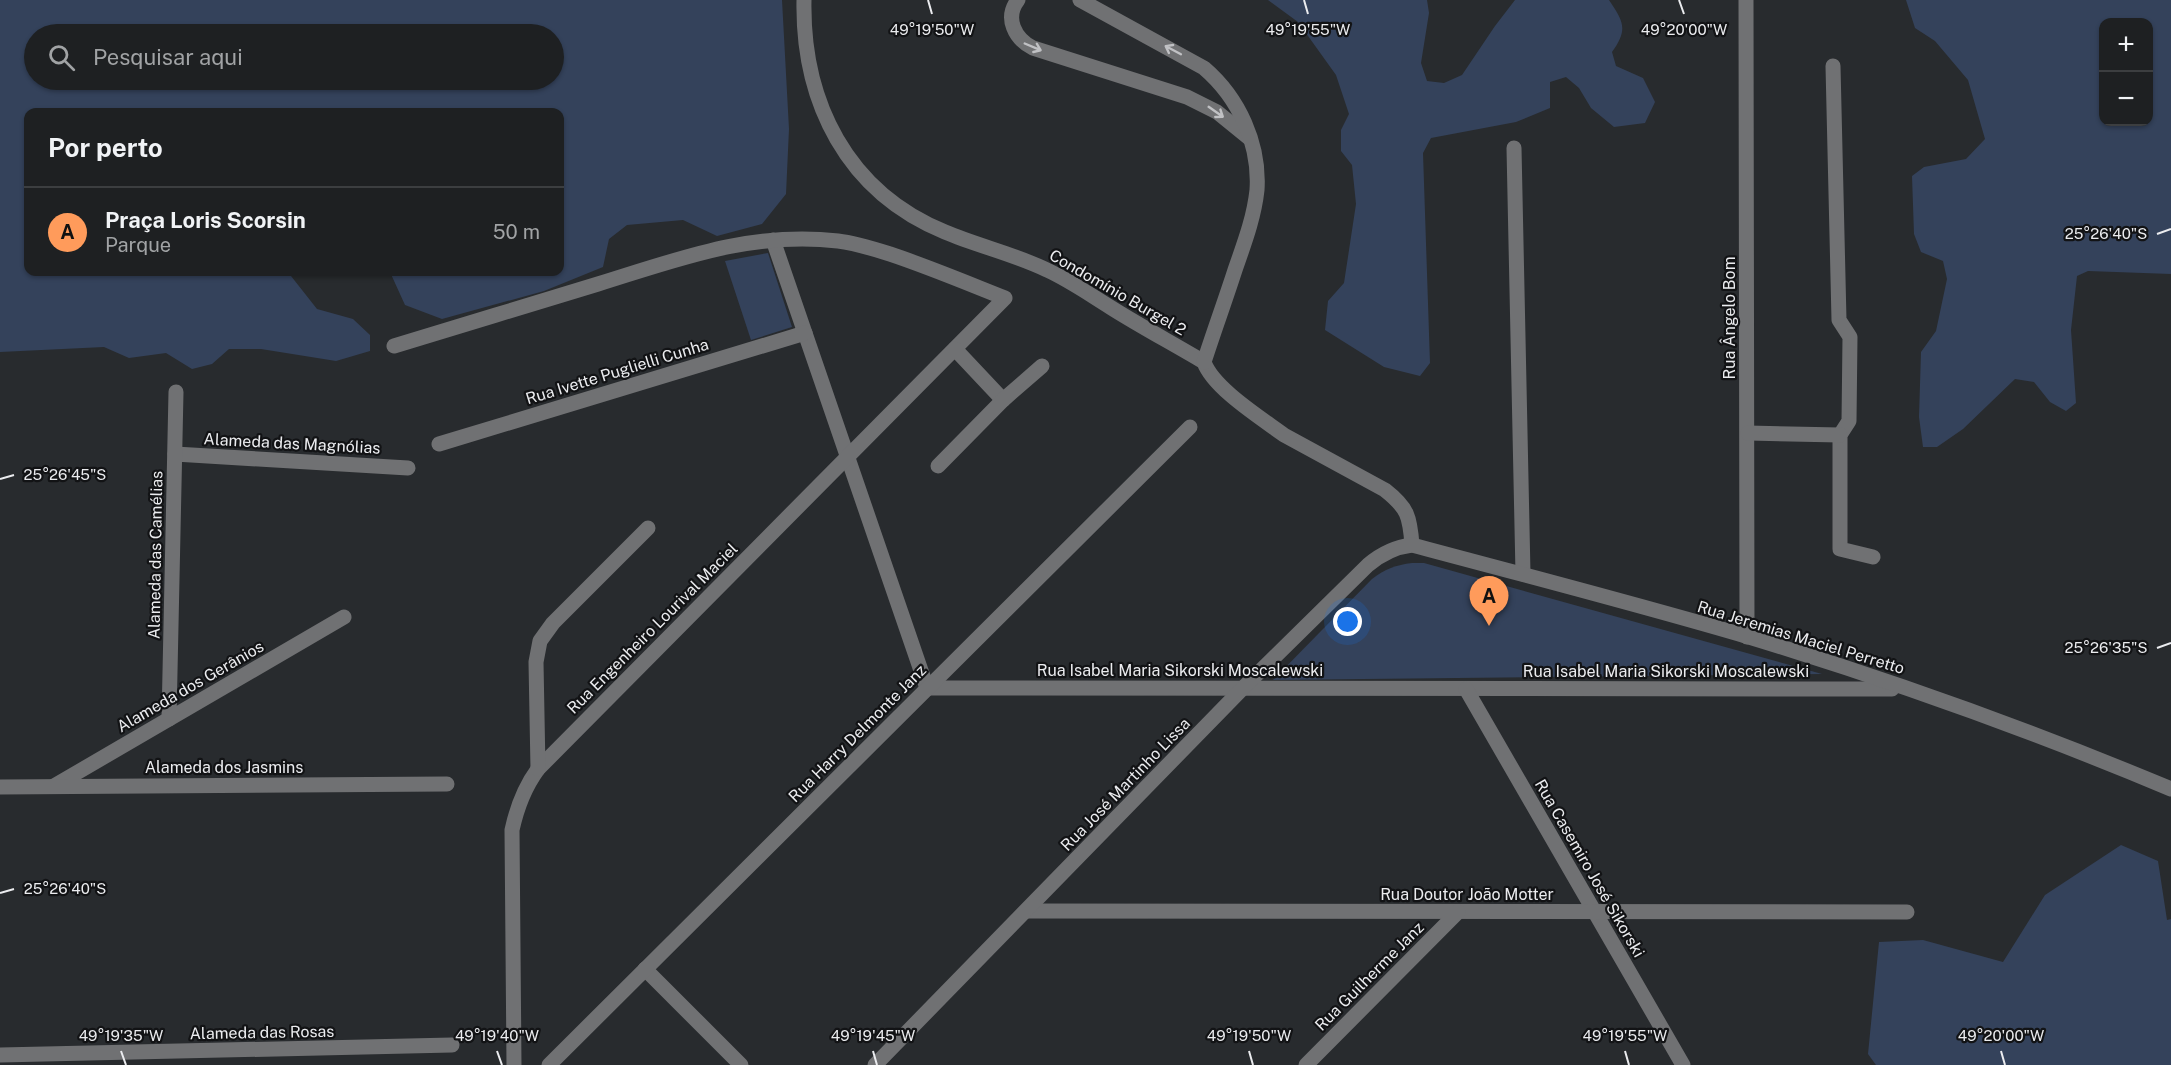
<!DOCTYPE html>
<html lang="pt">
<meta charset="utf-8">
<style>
body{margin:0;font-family:"Public Sans",sans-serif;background:#2b2d2f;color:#f1f3f6}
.controls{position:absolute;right:18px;top:18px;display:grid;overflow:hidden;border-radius:12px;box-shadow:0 2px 4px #0004}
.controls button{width:54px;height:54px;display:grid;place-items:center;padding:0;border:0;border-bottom:2px solid #3c3e40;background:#1e2022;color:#f1f3f6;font:30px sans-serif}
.you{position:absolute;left:1348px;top:622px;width:21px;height:21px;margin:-15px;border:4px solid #fff;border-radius:50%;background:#1a73e8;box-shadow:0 0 0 9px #1a73e833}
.badge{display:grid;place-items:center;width:39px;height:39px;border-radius:50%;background:#ff9b5b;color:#111;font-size:20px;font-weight:700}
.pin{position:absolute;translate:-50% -50px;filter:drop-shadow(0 2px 3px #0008)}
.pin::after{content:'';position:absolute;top:32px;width:21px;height:18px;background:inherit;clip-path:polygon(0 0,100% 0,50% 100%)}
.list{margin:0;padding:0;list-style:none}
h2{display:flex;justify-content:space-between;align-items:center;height:78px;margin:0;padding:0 24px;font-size:26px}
h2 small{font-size:20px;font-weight:400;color:#a1a3a5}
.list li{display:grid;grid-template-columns:39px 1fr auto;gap:18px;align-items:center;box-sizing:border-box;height:90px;padding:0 24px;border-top:2px solid #3c3e40}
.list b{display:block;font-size:22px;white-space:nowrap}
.list p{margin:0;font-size:20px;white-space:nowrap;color:#a1a3a5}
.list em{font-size:20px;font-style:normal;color:#a1a3a5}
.icon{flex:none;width:33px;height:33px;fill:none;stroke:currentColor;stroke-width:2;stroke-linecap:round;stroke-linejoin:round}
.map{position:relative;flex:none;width:2171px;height:1065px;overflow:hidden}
.search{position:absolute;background:#1e2022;box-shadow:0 2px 4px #0004;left:24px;top:24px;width:540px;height:66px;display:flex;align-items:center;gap:15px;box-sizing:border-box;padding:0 21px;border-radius:33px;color:#a1a3a5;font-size:22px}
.panel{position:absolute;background:#1e2022;box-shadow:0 2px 4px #0004;left:24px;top:108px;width:540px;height:168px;border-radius:12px}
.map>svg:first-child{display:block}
.green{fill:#34425b;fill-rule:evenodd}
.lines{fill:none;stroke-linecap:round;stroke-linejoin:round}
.minor{stroke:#707173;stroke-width:15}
.oneway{stroke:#c0c1c4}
.ticks{fill:none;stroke:#ebecef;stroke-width:2}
.labels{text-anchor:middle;stroke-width:4.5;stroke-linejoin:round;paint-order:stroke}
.street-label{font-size:16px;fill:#ebecef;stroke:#121315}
.ticks-label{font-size:15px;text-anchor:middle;fill:#ebecef;stroke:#121315;stroke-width:4.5;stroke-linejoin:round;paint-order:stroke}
</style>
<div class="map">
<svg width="2171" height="1065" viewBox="0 0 2171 1065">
<rect width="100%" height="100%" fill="#282b2e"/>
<g class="green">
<path d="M0,0H782L789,129L786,194L762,224L717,236L683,220L627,225L609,239L603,267L544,291L442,319L405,305L390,272H560V112H28V272H291V276L317,309L353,319L370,335V351L336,361L261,349H229L212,364L192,369L166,353L129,358L104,347L0,352ZM554,34V80H34V34Z"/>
<path d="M1268,0H1427L1429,13L1421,63L1427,81L1444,83L1462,75L1495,26L1515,0H1609C1624,22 1628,30 1612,52L1616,66L1643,78L1655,102L1645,123L1614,127L1591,108L1579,88L1566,77L1550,82V108L1516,122L1431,138L1423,153L1430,363L1420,376L1384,367L1325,330L1328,301L1344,283L1356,204L1352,165L1341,151V130L1349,114L1336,75L1298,22Z"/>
<path d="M1906,0H2171V274L2088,271L2077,276L2071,330L2076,403L2066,411L2050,402L2034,382L2015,379L1963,429L1937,447H1923L1919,417L1921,352L1936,331L1947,279L1943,261L1921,252L1914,234L1912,176L1924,167L1966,159L1985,139L1968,80L1935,41L1915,28ZM2104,22H2148V122H2104Z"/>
<polygon points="768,253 792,327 751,340 725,261"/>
<path d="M1412,563H1424L1822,674L1273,680L1372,579C1385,569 1396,565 1412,563Z"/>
<polygon points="2121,845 2158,861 2167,920 2171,919 2171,1065 1876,1065 1868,1054 1879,942 1923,940 2003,962 2045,895"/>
</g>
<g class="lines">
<g class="minor">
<path d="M804,0C802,102 847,192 945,232C978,246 1014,254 1047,270C1069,280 1089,294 1110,307C1140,326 1172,343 1204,362C1213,388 1261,418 1284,435L1385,490C1408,508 1410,517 1412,545"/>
<path d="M1018,0C1004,18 1015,39 1033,48L1187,97L1217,112L1249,138"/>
<path d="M1080,0L1204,68C1239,98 1260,144 1257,190C1254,218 1244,244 1235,270C1225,301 1214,331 1204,362"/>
<polyline points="1746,0 1747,637"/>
<polyline points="1833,66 1839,320 1850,337 1849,421 1840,435 1840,549 1873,557"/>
<polyline points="1514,148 1523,574"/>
<polyline points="773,240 927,688 1892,689"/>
<path d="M394,346C462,325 530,305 598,284C679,259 751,231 838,241C855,243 874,249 890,254C929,267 967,283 1005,298L538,769C524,788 517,807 512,830L514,1065"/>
<polyline points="955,349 1003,400"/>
<polyline points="1748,433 1840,435"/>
<polyline points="439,444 805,333"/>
<polyline points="175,454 408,468"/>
<polyline points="938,466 1003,400 1042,366"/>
<polyline points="1466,689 1683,1065"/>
<polyline points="169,719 176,392"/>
<polyline points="538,769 536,662 540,641 553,623 648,528"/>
<polyline points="54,786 344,617"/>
<polyline points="0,787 447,784"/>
<polyline points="1027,911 1907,912"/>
<polyline points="645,969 741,1065"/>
<polyline points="0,1055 452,1045"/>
<polyline points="549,1065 1190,427"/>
<path d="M875,1065L1243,688L1368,565C1381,554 1395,547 1412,545C1524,575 1637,604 1749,637C1890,680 2035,732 2171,789"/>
<polyline points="1306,1065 1458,912"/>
</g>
</g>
<defs><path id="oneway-shaft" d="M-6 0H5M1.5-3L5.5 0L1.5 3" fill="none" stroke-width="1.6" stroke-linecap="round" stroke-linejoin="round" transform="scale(1.5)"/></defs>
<g class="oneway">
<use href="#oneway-shaft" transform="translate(1033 47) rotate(23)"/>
<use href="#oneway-shaft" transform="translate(1173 50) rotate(-152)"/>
<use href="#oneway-shaft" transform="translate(1216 112) rotate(35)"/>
</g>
<path class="ticks" d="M928,0L932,14M1304,0L1308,14M1679,0L1684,14M2157,234L2171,229M0,479L14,475M2157,648L2171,643M0,893L14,889M121,1051L126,1065M497,1051L502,1065M873,1051L877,1065M1249,1051L1253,1065M1625,1051L1629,1065M2001,1051L2005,1065"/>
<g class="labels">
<g class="street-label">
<text transform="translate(1118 292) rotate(30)" y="6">Condomínio Burgel 2</text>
<text transform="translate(1729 318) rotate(-90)" y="6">Rua Ângelo Bom</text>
<text transform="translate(617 371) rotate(-17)" y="6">Rua Ivette Puglielli Cunha</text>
<text transform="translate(292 443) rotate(3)" y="6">Alameda das Magnólias</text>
<text transform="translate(155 555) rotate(-89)" y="6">Alameda das Camélias</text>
<text transform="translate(652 628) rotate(-45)" y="6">Rua Engenheiro Lourival Maciel</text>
<text transform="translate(1801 637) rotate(17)" y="6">Rua Jeremias Maciel Perretto</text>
<text x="1180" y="676">Rua Isabel Maria Sikorski Moscalewski</text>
<text x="1666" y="677">Rua Isabel Maria Sikorski Moscalewski</text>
<text transform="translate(190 686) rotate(-30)" y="6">Alameda dos Gerânios</text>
<text transform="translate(857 733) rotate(-45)" y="6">Rua Harry Delmonte Janz</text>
<text x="224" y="773">Alameda dos Jasmins</text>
<text transform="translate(1125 784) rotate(-46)" y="6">Rua José Martinho Lissa</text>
<text transform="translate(1590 868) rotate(60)" y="6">Rua Casemiro José Sikorski</text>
<text x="1467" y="900">Rua Doutor João Motter</text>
<text transform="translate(1369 976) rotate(-45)" y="6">Rua Guilherme Janz</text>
<text transform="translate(262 1032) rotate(-1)" y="6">Alameda das Rosas</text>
</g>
</g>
<g class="ticks-label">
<text x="932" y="35">49°19'50"W</text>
<text x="1308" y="35">49°19'55"W</text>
<text x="1684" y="35">49°20'00"W</text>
<text x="2106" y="239">25°26'40"S</text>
<text x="65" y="480">25°26'45"S</text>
<text x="2106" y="653">25°26'35"S</text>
<text x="65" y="894">25°26'40"S</text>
<text x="121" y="1041">49°19'35"W</text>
<text x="497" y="1041">49°19'40"W</text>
<text x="873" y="1041">49°19'45"W</text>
<text x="1249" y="1041">49°19'50"W</text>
<text x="1625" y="1041">49°19'55"W</text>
<text x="2001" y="1041">49°20'00"W</text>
</g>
</svg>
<div class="controls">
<button>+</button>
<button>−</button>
</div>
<div class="you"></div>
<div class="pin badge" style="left:1489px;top:626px">A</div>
<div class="search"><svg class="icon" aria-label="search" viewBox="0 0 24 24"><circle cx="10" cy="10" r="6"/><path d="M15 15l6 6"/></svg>Pesquisar aqui</div>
<section class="panel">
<h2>Por perto<small></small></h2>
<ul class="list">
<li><span class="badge">A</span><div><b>Praça Loris Scorsin</b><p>Parque</p></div><em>50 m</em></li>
</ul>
</section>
</div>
